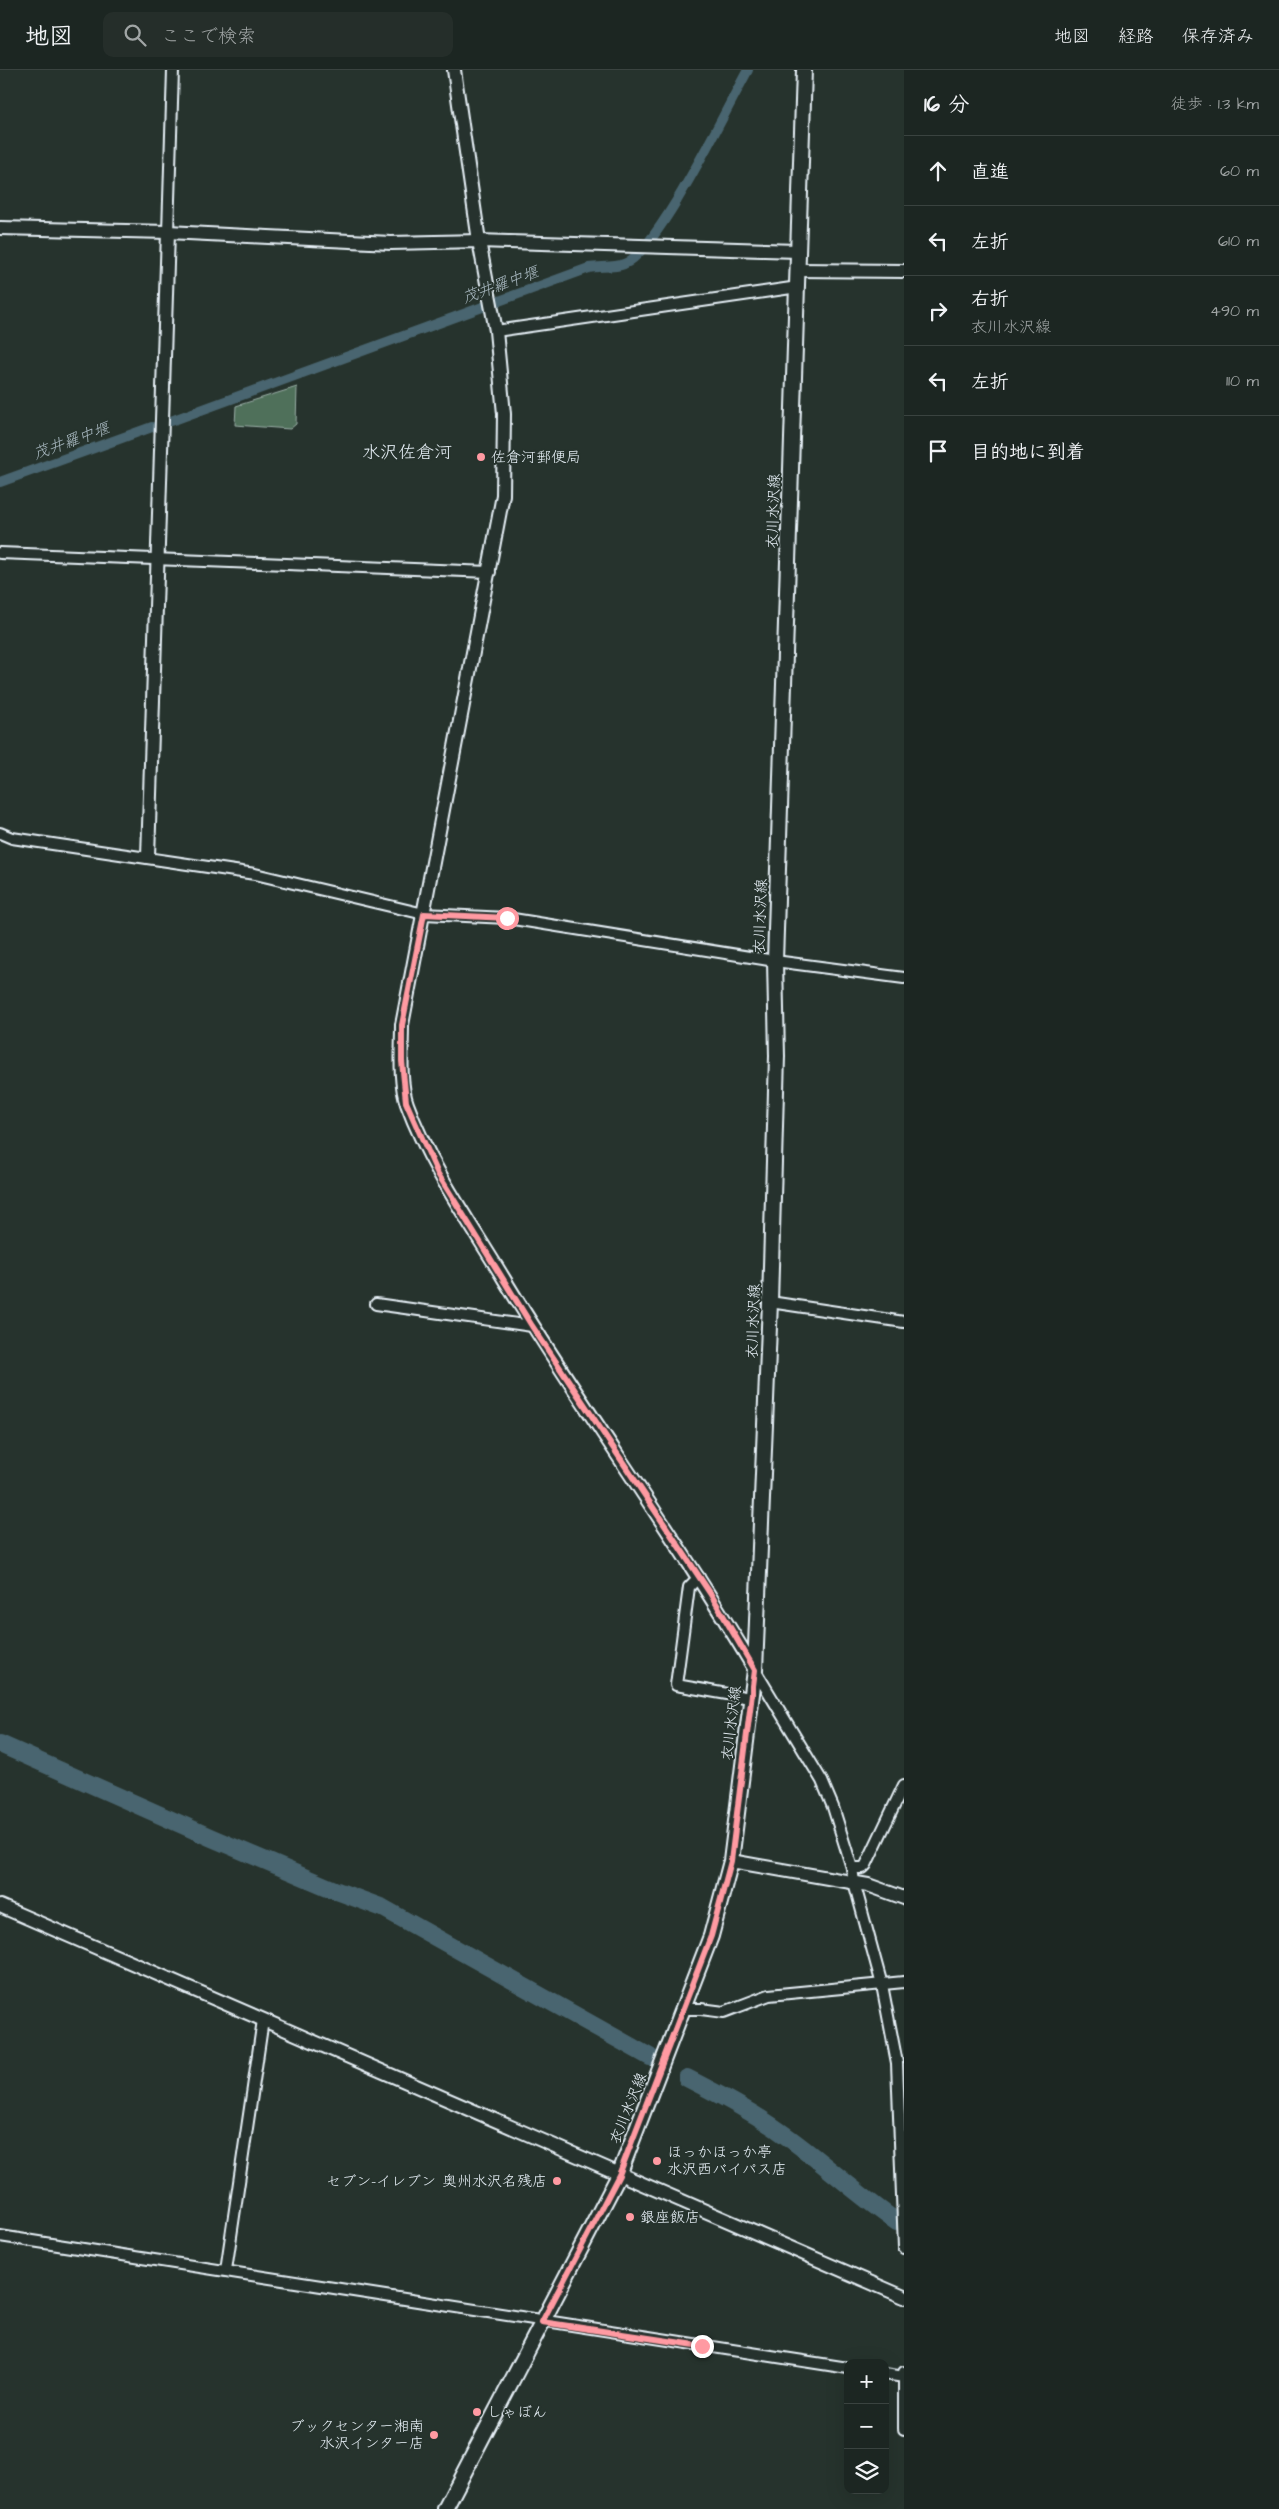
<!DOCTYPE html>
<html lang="ja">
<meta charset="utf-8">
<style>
body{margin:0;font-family:"Architects Daughter","Klee One",sans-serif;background:#252e2a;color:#f1f3f6}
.controls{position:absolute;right:15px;bottom:15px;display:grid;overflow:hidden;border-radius:10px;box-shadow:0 5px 20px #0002}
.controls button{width:45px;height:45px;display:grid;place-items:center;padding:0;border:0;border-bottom:1px solid #3a4340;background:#1c2622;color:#f1f3f6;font:25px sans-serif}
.stop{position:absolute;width:15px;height:15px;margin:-11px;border:4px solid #ff9aa2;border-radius:50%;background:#fff}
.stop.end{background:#ff9aa2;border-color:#fff;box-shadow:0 1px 5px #0008}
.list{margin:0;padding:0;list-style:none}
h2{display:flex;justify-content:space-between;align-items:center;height:65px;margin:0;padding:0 20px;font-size:21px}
h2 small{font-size:16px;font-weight:400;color:#a0a5a5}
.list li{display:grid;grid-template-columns:32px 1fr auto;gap:15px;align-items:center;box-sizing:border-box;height:70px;padding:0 20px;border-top:1px solid #3a4340}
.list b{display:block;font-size:19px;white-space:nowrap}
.list p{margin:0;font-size:16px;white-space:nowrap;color:#a0a5a5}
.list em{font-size:16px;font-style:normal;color:#a0a5a5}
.icon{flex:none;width:28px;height:28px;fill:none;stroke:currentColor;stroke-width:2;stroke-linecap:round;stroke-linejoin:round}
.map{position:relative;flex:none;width:904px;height:2439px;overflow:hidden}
header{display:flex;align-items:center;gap:30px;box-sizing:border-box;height:70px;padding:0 25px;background:#1c2622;border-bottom:1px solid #3a4340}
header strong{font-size:24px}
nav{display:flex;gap:28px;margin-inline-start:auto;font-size:18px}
.search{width:350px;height:45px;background:#252e2a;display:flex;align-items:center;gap:12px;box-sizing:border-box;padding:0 18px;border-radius:10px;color:#a0a5a5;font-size:19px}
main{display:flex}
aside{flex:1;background:#1c2622}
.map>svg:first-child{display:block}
.green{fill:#50705a;stroke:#9cb0a9}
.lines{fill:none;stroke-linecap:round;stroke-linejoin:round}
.canal{stroke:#4a656f;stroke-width:10}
.river{stroke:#4a656f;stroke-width:18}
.minor-casing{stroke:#e8f1f8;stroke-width:14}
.tertiary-casing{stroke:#e8f1f8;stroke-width:16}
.secondary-casing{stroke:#e8f1f8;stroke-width:18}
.minor{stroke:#26332d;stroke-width:10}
.tertiary{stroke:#26332d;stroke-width:12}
.secondary{stroke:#26332d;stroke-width:14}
.route{stroke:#ff9aa2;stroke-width:6}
.poi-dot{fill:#ff9aa2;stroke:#26332d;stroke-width:2}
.labels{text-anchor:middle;stroke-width:4;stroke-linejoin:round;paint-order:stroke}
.poi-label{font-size:15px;fill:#e8f1f8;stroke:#26332d;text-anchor:start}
.street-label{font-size:15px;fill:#e8f1f8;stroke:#26332d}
.water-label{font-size:16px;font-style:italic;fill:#a9b9c1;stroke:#26332d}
.quarter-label{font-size:18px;fill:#e8f1f8;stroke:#26332d}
</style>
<header>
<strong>地図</strong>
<div class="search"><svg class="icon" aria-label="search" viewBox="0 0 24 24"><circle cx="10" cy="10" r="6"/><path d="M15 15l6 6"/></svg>ここで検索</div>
<nav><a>地図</a><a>経路</a><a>保存済み</a></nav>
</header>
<main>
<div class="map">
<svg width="904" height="2439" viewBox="0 0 904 2439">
<rect width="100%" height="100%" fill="#26332d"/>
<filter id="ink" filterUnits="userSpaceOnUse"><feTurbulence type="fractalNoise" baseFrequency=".02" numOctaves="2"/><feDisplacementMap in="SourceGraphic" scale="10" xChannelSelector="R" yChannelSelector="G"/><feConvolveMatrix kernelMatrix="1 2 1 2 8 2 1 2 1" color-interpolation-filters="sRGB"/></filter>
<g filter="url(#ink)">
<polygon class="green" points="297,317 296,354 290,359 235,355 236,336"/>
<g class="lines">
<g class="canal">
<path d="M171,351L589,198C599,196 614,198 624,194C658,182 727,37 748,0"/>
<polyline points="0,412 152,357"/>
</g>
<g class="river">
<polyline points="0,1674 212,1768 337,1821 383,1838 650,1987"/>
<path d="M687,2008C722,2026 757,2044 789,2068C826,2095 859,2126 897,2152"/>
</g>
<defs>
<g id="minor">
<polyline points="168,162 173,0"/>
<polyline points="496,261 798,217"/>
<polyline points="0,483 490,502"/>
<polyline points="0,763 12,768 255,804 424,844 507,848 775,891 904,908"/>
<polyline points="770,1232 904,1252"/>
<polyline points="376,1234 532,1256"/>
<polyline points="699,1507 689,1517 676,1615 750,1628"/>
<polyline points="755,1600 822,1711 833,1737 852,1798 854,1812 882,1915 897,1993 904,2178"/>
<polyline points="852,1798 863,1798 866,1795 904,1715"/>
<polyline points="684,1939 701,1939 724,1942 769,1925 904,1912"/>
<polyline points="0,2166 848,2298"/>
<polyline points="226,2200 263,1950"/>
<polyline points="904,2302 904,2359"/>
<polyline points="885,2304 904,2307"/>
</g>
<g id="tertiary">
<path d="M454,0L479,171L496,261L504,344L503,425L402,955C402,978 399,1012 407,1034C430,1097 469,1151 504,1209C584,1341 676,1466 755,1600"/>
<polyline points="0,158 168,162 391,173 479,171 798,181"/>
<polyline points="798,200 904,201"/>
<polyline points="148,787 168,162"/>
<polyline points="731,1791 868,1815 904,1828"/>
<polyline points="0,1836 904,2227"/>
</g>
<polyline id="secondary" points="445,2439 619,2105 711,1866 731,1791 755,1600 770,1232 777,986 775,891 804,0"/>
</defs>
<use href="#minor" class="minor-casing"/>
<use href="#tertiary" class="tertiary-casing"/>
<use href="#secondary" class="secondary-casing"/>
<use href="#minor" class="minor"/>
<use href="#tertiary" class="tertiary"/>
<use href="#secondary" class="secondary"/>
</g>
</g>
<g class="lines" filter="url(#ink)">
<polyline class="route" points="507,848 424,844 402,955 402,991 406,1032 438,1104 532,1256 710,1523 755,1600 731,1791 711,1866 619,2105 542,2252 702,2276"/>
</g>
<g class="poi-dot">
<circle cx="481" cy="387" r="5"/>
<circle cx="657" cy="2091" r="5"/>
<circle cx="557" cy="2111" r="5"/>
<circle cx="630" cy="2147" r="5"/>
<circle cx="477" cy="2342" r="5"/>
<circle cx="434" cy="2365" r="5"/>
</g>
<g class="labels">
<g class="poi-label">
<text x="491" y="392">佐倉河郵便局</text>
<text x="667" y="2087">ほっかほっか亭<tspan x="667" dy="17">水沢西バイパス店</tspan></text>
<text x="547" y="2116" text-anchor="end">セブン-イレブン 奥州水沢名残店</text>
<text x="640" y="2152">銀座飯店</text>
<text x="487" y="2347">しゃぼん</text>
<text x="424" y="2361" text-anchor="end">ブックセンター湘南<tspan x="424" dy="17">水沢インター店</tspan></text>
</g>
<g class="street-label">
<text transform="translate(773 441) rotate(-88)" y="5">衣川水沢線</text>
<text transform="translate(760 846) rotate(-88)" y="5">衣川水沢線</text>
<text transform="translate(753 1251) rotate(-88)" y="5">衣川水沢線</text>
<text transform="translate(731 1653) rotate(-83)" y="5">衣川水沢線</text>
<text transform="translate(628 2038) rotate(-68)" y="5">衣川水沢線</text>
</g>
<g class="water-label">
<text transform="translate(500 214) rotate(-20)" y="6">茂井羅中堰</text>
<text transform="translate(71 370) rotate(-20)" y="6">茂井羅中堰</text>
</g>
<g class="quarter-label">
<text x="407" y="388">水沢佐倉河</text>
</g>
</g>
</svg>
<div class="controls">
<button>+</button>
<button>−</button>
<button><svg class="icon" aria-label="layers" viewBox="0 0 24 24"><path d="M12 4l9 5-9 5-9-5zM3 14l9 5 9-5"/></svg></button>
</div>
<div class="stop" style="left:507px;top:848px"></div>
<div class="stop end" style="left:702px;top:2276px"></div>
</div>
<aside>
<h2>16 分<small>徒歩 · 1.3 km</small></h2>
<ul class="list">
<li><svg class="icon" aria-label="ahead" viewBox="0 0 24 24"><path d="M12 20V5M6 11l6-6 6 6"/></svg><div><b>直進</b></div><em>60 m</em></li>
<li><svg class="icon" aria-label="left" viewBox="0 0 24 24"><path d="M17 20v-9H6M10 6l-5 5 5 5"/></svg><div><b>左折</b></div><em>610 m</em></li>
<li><svg class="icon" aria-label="right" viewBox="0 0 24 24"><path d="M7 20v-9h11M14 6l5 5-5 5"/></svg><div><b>右折</b><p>衣川水沢線</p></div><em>490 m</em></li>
<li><svg class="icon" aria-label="left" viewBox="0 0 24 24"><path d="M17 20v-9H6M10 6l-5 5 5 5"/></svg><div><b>左折</b></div><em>110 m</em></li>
<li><svg class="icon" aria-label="arrive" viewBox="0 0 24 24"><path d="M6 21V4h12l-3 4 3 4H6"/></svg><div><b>目的地に到着</b></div></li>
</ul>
</aside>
</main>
